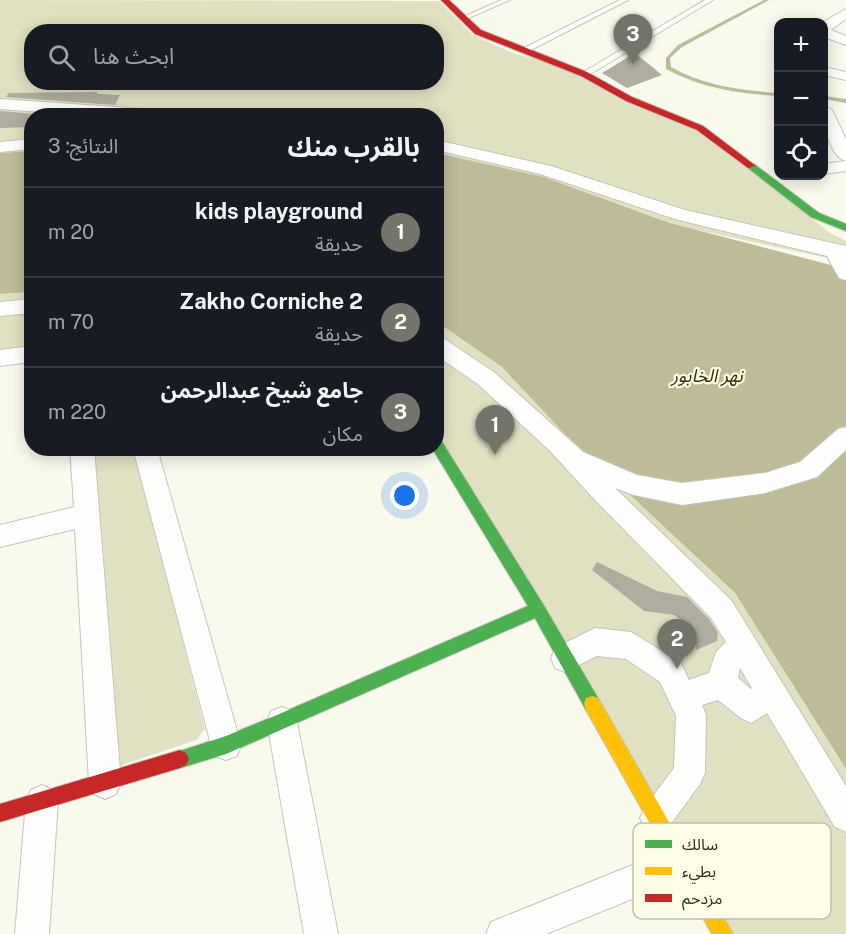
<!DOCTYPE html>
<html lang="ar">
<meta charset="utf-8">
<style>
body{margin:0;font-family:"Public Sans","Noto Sans Arabic",sans-serif;background:#242831;color:#f1f3f6;direction:rtl}
.controls{position:absolute;right:18px;top:18px;display:grid;overflow:hidden;border-radius:12px;box-shadow:0 3px 15px #0003}
.controls button{width:54px;height:54px;display:grid;place-items:center;padding:0;border:0;border-bottom:2px solid #363941;background:#171b24;color:#f1f3f6;font:30px sans-serif}
.you{position:absolute;left:405px;top:496px;width:21px;height:21px;margin:-15px;border:4px solid #fff;border-radius:50%;background:#1a73e8;box-shadow:0 0 0 9px #1a73e833}
.badge{display:grid;place-items:center;width:39px;height:39px;border-radius:50%;background:#75746b;color:#fff;font-size:20px;font-weight:700}
.pin{position:absolute;translate:-50% -50px;filter:drop-shadow(0 2px 3px #0008)}
.pin::after{content:'';position:absolute;top:32px;width:21px;height:18px;background:inherit;clip-path:polygon(0 0,100% 0,50% 100%)}
.list{margin:0;padding:0;list-style:none}
h2{display:flex;justify-content:space-between;align-items:center;height:78px;margin:0;padding:0 24px;font-size:26px}
h2 small{font-size:20px;font-weight:400;color:#9ea1a6}
.list li{display:grid;grid-template-columns:39px 1fr auto;gap:18px;align-items:center;box-sizing:border-box;height:90px;padding:0 24px;border-top:2px solid #363941}
.list b{display:block;font-size:22px;white-space:nowrap}
.list p{margin:0;font-size:20px;white-space:nowrap;color:#9ea1a6}
.list em{font-size:20px;font-style:normal;color:#9ea1a6}
.icon{flex:none;width:33px;height:33px;fill:none;stroke:currentColor;stroke-width:2;stroke-linecap:round;stroke-linejoin:round}
.map{position:relative;flex:none;width:846px;height:934px;overflow:hidden;direction:ltr}
.search{position:absolute;background:#171b24;box-shadow:0 3px 15px #0003;left:24px;top:24px;width:420px;height:66px;display:flex;align-items:center;gap:15px;box-sizing:border-box;padding:0 21px;border-radius:24px;color:#9ea1a6;font-size:22px}
.panel{position:absolute;background:#171b24;box-shadow:0 3px 15px #0003;left:24px;top:108px;width:420px;height:348px;border-radius:24px;direction:rtl}
.map>svg:first-child{display:block}
.green{fill:#e2e0c2;fill-rule:evenodd}
.water{fill:#bebb98}
.lines{fill:none;stroke-linecap:round;stroke-linejoin:round}
.stream{fill:#bebb98;fill-rule:evenodd}
.building{fill:#aead9f}
.lane-casing{stroke:#c5c5bc;stroke-width:2}
.street-casing{stroke:#c5c5bc;stroke-width:2}
.fast-casing{stroke:#c5c5bc;stroke-width:2}
.slow-casing{stroke:#c5c5bc;stroke-width:2}
.jam-casing{stroke:#c5c5bc;stroke-width:2}
.lane{fill:#fefefc;fill-rule:evenodd}
.street{fill:#fefefc;fill-rule:evenodd}
.fast{fill:#4caf50;fill-rule:evenodd}
.slow{fill:#ffc107;fill-rule:evenodd}
.jam{fill:#c62828;fill-rule:evenodd}
.labels{text-anchor:middle;stroke-width:4.5;stroke-linejoin:round;paint-order:stroke}
.water-label{font-size:18px;font-style:italic;fill:#322e07;stroke:#fffde8}
.key{fill:#fffde8;stroke:#c0bfae;stroke-width:1.5}
.key-label{font-size:16px;fill:#2d2d25}
</style>
<div class="map">
<svg width="846" height="934" viewBox="0 0 846 934">
<rect width="100%" height="100%" fill="#faf9ed"/>
<g class="green">
<path d="M0,0L439,1L473,35L515,54L545,61L709,135L830,233L846,241V262L679,226L544,177L437,153L436,116H32L31,151L0,153ZM32,32H436V82H32Z"/>
<polygon points="31,292 31,354 0,358 0,294"/>
<polygon points="437,322 502,367 567,435 735,593 846,769 846,934 726,934 437,444"/>
<polygon points="86,449 134,449 205,729 196,740 116,767"/>
</g>
<g class="water">
<polygon points="31,151 31,292 0,294 0,153"/>
<polygon points="437,153 544,177 670,223 846,269 846,769 735,593 563,432 502,367 437,322"/>
</g>
<g class="lines">
<g class="stream">
<path d="M764,0H769L682,47L670,58L671,67C704,86 740,90 778,93V96C739,94 701,88 666,69V58L678,45Z"/>
<polygon points="824,96 846,99 846,103 824,99"/>
</g>
</g>
<g class="building">
<polygon points="635,53 662,75 627,88 602,73"/>
<polygon points="97,92 97,94 120,95 115,105 6,97 9,93"/>
<polygon points="0,111 59,116 32,116 32,127 0,128"/>
<polygon points="597,562 657,591 687,597 709,619 718,633 717,641 696,650 693,628 674,615 644,611 592,570"/>
</g>
<g class="lines">
<defs>
<g id="lane">
<polygon points="501,0 510,0 464,20 459,19"/>
<polygon points="620,0 628,0 525,53 518,51"/>
<polygon points="705,0 713,0 587,76 580,74"/>
</g>
<g id="street">
<polygon points="846,9 846,19 831,30 846,36 846,45 824,37 823,22"/>
<polygon points="824,67 846,72 846,80 824,75"/>
<polygon points="0,99 144,109 152,114 98,116 0,109"/>
<path d="M824,105L832,110L846,139V171L824,174V164L846,161C829,157 822,119 824,105Z"/>
<polygon points="32,139 32,149 0,152 0,142"/>
<polygon points="436,140 551,166 685,210 846,246 846,280 839,278 827,256 675,219 540,174 436,150"/>
<polygon points="32,299 32,313 0,316 0,302"/>
<path d="M436,336L443,338L495,373L583,452L637,475L682,483L765,473L800,462L838,429L846,427V450L817,477L765,493L682,505L634,495L615,488L731,600L846,786V832L835,827L767,713L751,723L741,718L718,700L702,705L706,715L705,773L700,784L667,829L656,834L645,829L640,818L645,807L674,768L676,716L660,682L626,659L597,656L565,672L555,668L551,658L555,648L595,628L631,632L680,662L689,680L709,673L716,652L726,642L711,618L596,501L550,451L479,385L436,355ZM740,668L752,688L751,689L738,678Z"/>
<polygon points="32,346 32,362 0,366 0,350"/>
<polygon points="70,448 94,448 121,783 116,794 105,799 94,794 89,783 75,529 0,547 0,525 74,507"/>
<polygon points="133,448 157,448 241,745 237,756 226,760 215,756 211,745"/>
<polygon points="282,707 293,711 297,722 338,934 304,934 267,722 271,711"/>
<polygon points="42,785 53,790 58,801 49,934 15,934 26,801 31,790"/>
<polygon points="682,845 694,850 699,862 694,874 546,934 486,934 491,922"/>
</g>
<g id="fast">
<polygon points="748,164 754,164 819,213 846,224 846,231 811,217 748,168"/>
<polygon points="436,439 441,440 543,604 598,698 600,704 598,710 592,712 586,710 535,618 226,754 180,768 174,765 171,759 174,753 226,736 277,715 528,606 432,448 436,448"/>
</g>
<polygon id="slow" points="592,696 598,698 733,934 712,934 586,710 584,704 586,698"/>
<g id="jam">
<polygon points="441,0 449,0 481,30 587,72 632,97 703,126 756,166 748,168 697,130 626,101 581,76 475,34"/>
<polygon points="180,750 186,753 189,759 186,765 180,768 0,822 0,804"/>
</g>
</defs>
<use href="#lane" class="lane-casing"/>
<use href="#street" class="street-casing"/>
<use href="#fast" class="fast-casing"/>
<use href="#slow" class="slow-casing"/>
<use href="#jam" class="jam-casing"/>
<use href="#lane" class="lane"/>
<use href="#street" class="street"/>
<use href="#fast" class="fast"/>
<use href="#slow" class="slow"/>
<use href="#jam" class="jam"/>
</g>
<g class="labels">
<g class="water-label">
<text x="707" y="382">نهر الخابور</text>
</g>
</g>
<rect x="633" y="823" width="198" height="96" rx="9" class="key"/>
<rect x="645" y="840" width="27" height="8" fill="#4caf50"/>
<rect x="645" y="867" width="27" height="8" fill="#ffc107"/>
<rect x="645" y="894" width="27" height="8" fill="#c62828"/>
<g class="key-label">
<text x="682" y="850">سالك</text>
<text x="682" y="877">بطيء</text>
<text x="682" y="904">مزدحم</text>
</g>
</svg>
<div class="controls">
<button>+</button>
<button>−</button>
<button><svg class="icon" aria-label="locate" viewBox="0 0 24 24"><circle cx="12" cy="12" r="6"/><path d="M12 2v4M12 18v4M2 12h4M18 12h4"/></svg></button>
</div>
<div class="you"></div>
<div class="pin badge" style="left:495px;top:455px">1</div>
<div class="pin badge" style="left:677px;top:669px">2</div>
<div class="pin badge" style="left:633px;top:64px">3</div>
<div class="search"><svg class="icon" aria-label="search" viewBox="0 0 24 24"><circle cx="10" cy="10" r="6"/><path d="M15 15l6 6"/></svg>ابحث هنا</div>
<section class="panel">
<h2>بالقرب منك<small>النتائج: 3</small></h2>
<ul class="list">
<li><span class="badge">1</span><div><b>kids playground</b><p>حديقة</p></div><em>20 m</em></li>
<li><span class="badge">2</span><div><b>Zakho Corniche 2</b><p>حديقة</p></div><em>70 m</em></li>
<li><span class="badge">3</span><div><b>جامع شيخ عبدالرحمن</b><p>مكان</p></div><em>220 m</em></li>
</ul>
</section>
</div>
